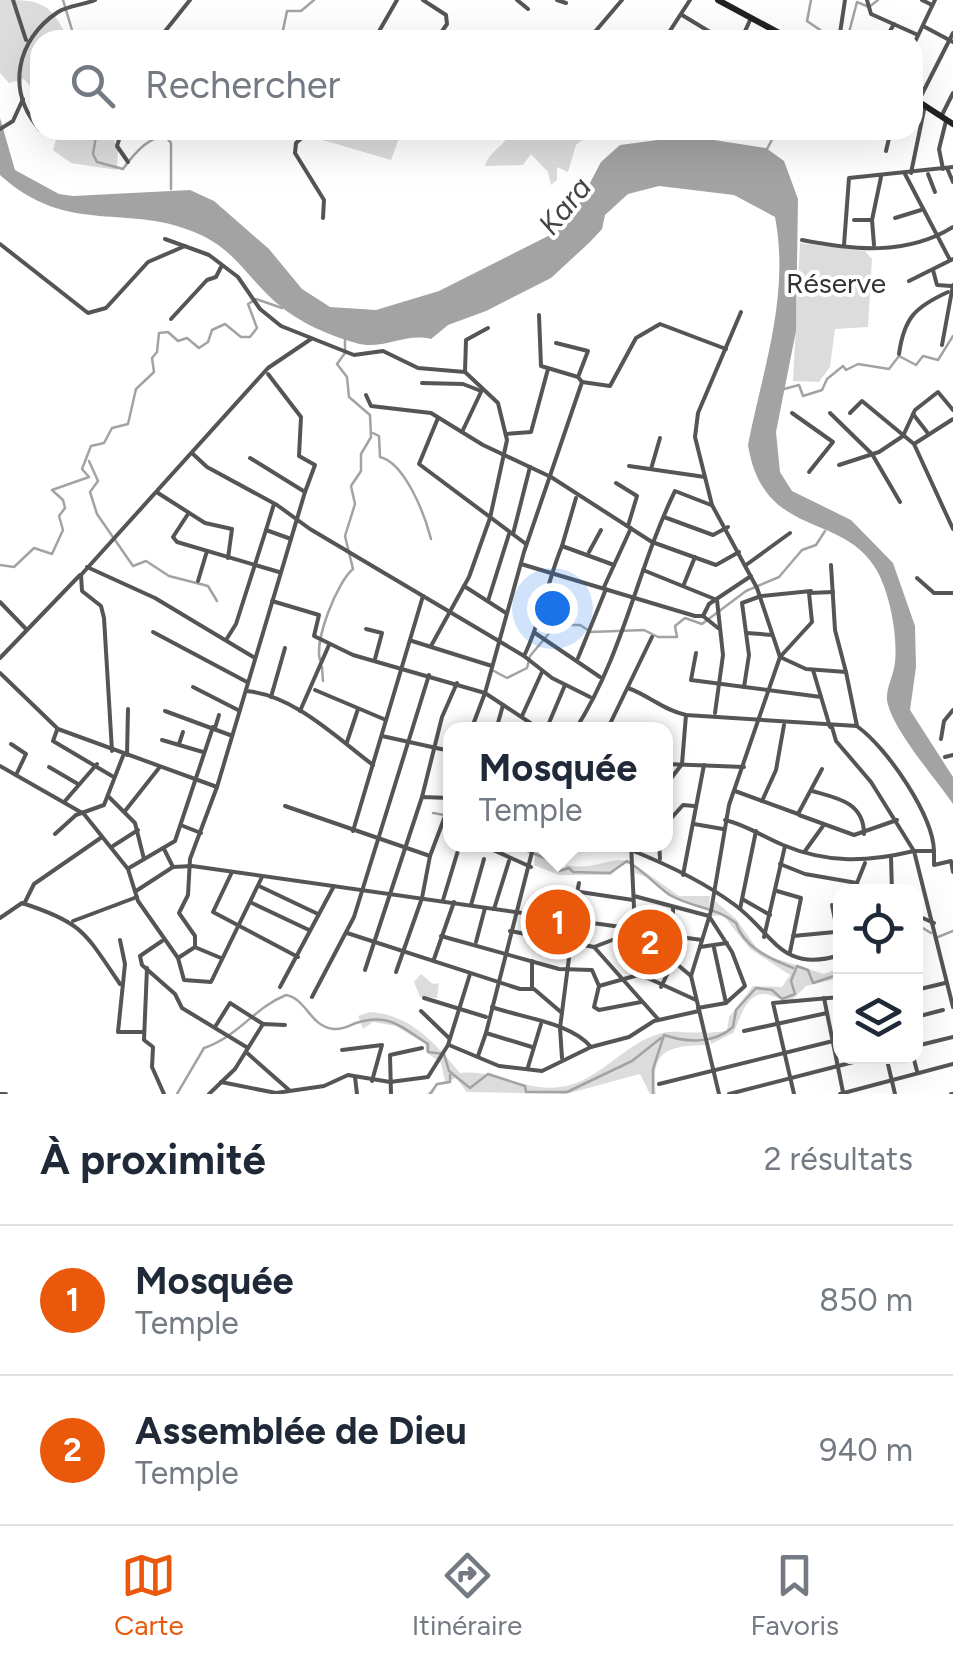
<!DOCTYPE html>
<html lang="fr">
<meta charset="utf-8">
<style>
body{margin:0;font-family:Figtree,sans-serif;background:#f6f6f7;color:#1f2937}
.controls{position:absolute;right:30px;bottom:30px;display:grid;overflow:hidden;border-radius:20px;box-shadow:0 10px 40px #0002}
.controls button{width:90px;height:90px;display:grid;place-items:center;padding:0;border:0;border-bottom:2px solid #e0e1e3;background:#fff;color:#1f2937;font:50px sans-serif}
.you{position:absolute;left:552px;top:608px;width:35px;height:35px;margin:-25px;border:8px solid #fff;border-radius:50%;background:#1a73e8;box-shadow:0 0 0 15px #1a73e833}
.badge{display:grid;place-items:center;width:65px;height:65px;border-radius:50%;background:#ea580c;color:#fff;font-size:32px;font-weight:700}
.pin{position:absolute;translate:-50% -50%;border:5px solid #fff;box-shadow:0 2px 10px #0006}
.popup{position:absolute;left:443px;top:722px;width:230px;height:130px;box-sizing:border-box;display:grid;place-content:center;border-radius:20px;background:#fff;filter:drop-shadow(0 2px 8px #0005);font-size:32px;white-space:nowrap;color:#747a83}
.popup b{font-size:38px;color:#1f2937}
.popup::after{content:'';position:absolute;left:50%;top:100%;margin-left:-20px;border:20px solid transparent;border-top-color:#fff}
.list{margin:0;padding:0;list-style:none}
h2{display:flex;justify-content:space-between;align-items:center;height:130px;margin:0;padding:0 40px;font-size:42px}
h2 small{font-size:32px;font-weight:400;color:#747a83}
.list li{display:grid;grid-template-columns:65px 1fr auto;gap:30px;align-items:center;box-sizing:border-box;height:150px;padding:0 40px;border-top:2px solid #e0e1e3}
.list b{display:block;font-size:38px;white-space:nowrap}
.list p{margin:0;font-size:32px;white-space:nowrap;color:#747a83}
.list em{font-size:32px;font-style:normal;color:#747a83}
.icon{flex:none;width:55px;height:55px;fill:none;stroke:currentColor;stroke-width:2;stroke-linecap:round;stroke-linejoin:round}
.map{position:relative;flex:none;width:953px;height:1094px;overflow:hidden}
.search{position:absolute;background:#fff;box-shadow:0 10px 40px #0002;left:30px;right:30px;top:30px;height:110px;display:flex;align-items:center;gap:25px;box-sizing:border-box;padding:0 35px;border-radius:30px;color:#747a83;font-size:38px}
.sheet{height:430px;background:#fff}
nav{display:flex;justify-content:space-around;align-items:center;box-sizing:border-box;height:140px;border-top:2px solid #e0e1e3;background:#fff;font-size:28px;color:#747a83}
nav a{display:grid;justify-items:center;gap:5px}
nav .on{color:#ea580c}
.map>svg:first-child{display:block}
.green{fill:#dcdcdc}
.water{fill:#a3a3a3}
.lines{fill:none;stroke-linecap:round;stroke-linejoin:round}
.stream{stroke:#a3a3a3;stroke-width:2.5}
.minor{stroke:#555;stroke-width:4}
.secondary{stroke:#222;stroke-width:6}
.labels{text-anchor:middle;stroke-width:8;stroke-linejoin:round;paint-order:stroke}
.park-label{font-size:28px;fill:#333;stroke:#fff}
.water-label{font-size:30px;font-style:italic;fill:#444;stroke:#fff}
</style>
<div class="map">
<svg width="953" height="1094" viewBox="0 0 953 1094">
<rect width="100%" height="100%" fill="#fff"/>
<g class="green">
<path d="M0,0C42,0 49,1 69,40H40V81L32,88L24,79L9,83L0,73Z"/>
<polygon points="81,130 84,141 91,131 109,130 118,149 117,170 71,163 53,150 56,140 44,132"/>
<polygon points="312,130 402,130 391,160 309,136"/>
<path d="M512,130H589L590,133L576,145L568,172L557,167V180L551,185L548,172L531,154L523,165L485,166C488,152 505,146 512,130Z"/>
<polygon points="800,243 865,251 872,259 868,327 835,329 830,367 819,382 793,381"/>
<path d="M536,850L564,869L567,865C594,871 606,857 629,861L630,864L623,863L611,875H559L534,865Z"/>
<polygon points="634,864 679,896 710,896 709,910 668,896 649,878 635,873"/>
<path d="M715,901L736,919L756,947L771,957L824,974L840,968V978L806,986L791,1001C781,1001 774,995 765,994C745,993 740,1021 733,1033L711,1044L707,1033L727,1031L729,1017L753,986L782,987L790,975L750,949L723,915L712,916Z"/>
<polygon points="421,974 433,984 439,983 437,998 420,997 414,982"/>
<path d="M370,1012C410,1014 436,1044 460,1073C495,1069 526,1092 560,1087C599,1083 625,1041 663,1033C675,1030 689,1034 702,1032L705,1045C667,1046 650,1051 656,1094H650L640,1074L566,1094L467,1092L456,1078L437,1086L433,1094H426L445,1081L441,1063L426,1052L425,1044L396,1026L373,1022L363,1029L358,1016Z"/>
</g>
<path class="water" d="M0,118L15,170L59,194L73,196L190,190L214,201L269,249L302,289L330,307L376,310L439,291L556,232L572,217L601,162L620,145L688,136L766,148L784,161L798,199L796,331L776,432L780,472L792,491L851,520L893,563L915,626L916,667L910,710L953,777V804C936,779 891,728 887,700C886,687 894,675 895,662C898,635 889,588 874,566C839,512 763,538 748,445C763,368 790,296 775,217L734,195L659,186L628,194L605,215L602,229L590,242L551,278L486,311L448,325L431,339C405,332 382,351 356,343C325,334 293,320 269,296C245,273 233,250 201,235C129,201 69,238 0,175Z"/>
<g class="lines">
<g class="stream">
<polyline points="63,0 75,40"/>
<polyline points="811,0 807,21 826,34 826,40"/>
<polyline points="281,40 287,11 301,11 314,0"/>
<polyline points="847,40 857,2 869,7 878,0"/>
<path d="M97,130L93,154L97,162L123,169C133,155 150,135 166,137L171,143V189"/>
<polyline points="796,130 804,134 810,130"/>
<polyline points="766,151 777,130"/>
<polyline points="784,389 799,385 803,396 822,390 827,379 843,366 846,370 858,364 889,369 899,356 916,365 923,356 938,360 953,336"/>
<path d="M373,433L379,436L380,457C405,463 425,515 431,539"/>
<polyline points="89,461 98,481 90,492 97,514 133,566 146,561 169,576 208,586 217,601"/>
<polyline points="0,565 14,567 34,548 52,554 63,530 59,516 65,508 63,500 52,490 89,477 82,469 91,446 104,443 112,428 128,424 136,389 154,372 152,358 157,352 159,333 168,332 178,341 187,338 199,348 208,342 212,330 225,324 241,337 250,337 257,328 248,304 256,299 282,308"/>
<path d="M320,660C314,641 337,582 353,569L345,536L355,504L351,486L361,471V454L371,437L370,415L349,397L347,377L337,364L345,353V337"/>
<polyline points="322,667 323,681"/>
<polyline points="494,671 507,678 527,668 530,656 556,625 580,625 591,632 644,630 658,637 677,637 675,626 685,618 702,624 746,591 779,577 802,550 816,545 825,531"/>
<polyline points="433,813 450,816"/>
<path d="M510,844L552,861L559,871L569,868L573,872L610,873L627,861C644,871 656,886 670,895C692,908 716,907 736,923C744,948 771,959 793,968"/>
<polyline points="916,924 931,933"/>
<polyline points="938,937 953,931"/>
<polyline points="916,963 916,965"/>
<path d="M177,1094L204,1048C239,1036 254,1008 286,995C307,999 310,1027 334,1029C342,1030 349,1026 356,1023C389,1012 403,1028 428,1044V1052L444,1054L449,1071L470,1088L488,1074L525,1086L526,1092H567L632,1061L661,1038"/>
<polyline points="430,1094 437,1084 450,1082 450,1075"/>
<path d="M653,1094V1069L664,1035C685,1042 713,1045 733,1027L736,1010L756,988L772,990L782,999L795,994L791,981L797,966L808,970L813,983L840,974"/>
</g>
<g class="minor">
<polyline points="13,0 26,40"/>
<polyline points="423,0 446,15 447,24 436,40"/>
<polyline points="517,0 528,9"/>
<polyline points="557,0 566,3"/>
<polyline points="867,0 871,14 918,35"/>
<polyline points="922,0 932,5"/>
<polyline points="682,15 715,35 712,40"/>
<polyline points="923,26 953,42"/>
<polyline points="158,40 190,0"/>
<polyline points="374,40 397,0"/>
<polyline points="588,40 622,0"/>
<polyline points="664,40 690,0"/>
<polyline points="741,40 751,18"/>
<polyline points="839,40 845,0"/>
<polyline points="885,40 894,24"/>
<polyline points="913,46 935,0"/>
<polyline points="919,100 953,33"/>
<polyline points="942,115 953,93"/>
<polyline points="0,129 13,121 23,99"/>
<path d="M40,130C5,90 17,39 58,12C69,5 84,5 95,0"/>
<polyline points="122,130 117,146 128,162"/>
<polyline points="311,130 296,143 295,153 324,200 323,218"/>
<polyline points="893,130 904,134"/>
<polyline points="886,151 891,130"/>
<polyline points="947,168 953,182"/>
<polyline points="943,169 939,149 946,121"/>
<polyline points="911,173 925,105"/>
<polyline points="905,174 950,260"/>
<polyline points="928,174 935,192"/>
<polyline points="895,218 921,210"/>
<polyline points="854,220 872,220"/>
<polyline points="165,239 209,255 238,277 260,309 281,326 354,355 383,351 418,368 465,372 498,403 507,440 490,518 469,577 431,646"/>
<path d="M802,240C853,250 907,256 953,227"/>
<polyline points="0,244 88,313 106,308 148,262 185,246"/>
<polyline points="844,245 849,178 953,167"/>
<polyline points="874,245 872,220 881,177"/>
<polyline points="933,270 937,285 951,286"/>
<polyline points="909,281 953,259"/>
<polyline points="539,315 541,366 578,377"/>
<polyline points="171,319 207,280 216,277 221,267"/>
<polyline points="942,345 953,285"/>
<path d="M899,354C904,318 915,307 948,292"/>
<polyline points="465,372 466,340 488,328"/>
<polyline points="268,374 301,417 299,456 315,465 305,492"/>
<polyline points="582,382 610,386 636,338 660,324 726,349"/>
<polyline points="422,383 463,384 481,391"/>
<polyline points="366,395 371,406 431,413 483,445 551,477 652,542 716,565 739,552"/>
<polyline points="792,413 833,442 809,472"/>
<polyline points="830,413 872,454 900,502"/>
<polyline points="850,413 862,401 914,444"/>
<polyline points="913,414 927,432"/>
<polyline points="438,418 419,464 526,544"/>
<polyline points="953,419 914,444 953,529"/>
<polyline points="462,432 481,392"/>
<polyline points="506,434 531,432 548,369"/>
<path d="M193,454L207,467L277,505L310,529L524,656C542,619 547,582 562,546L614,565"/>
<polyline points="839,465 879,452 903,436 915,410 938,392 953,410"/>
<polyline points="629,466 705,477"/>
<polyline points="651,469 660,438"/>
<polyline points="616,483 637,496 628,526"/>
<polyline points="158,493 205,523 232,529 228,558"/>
<polyline points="188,514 173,537 177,542 279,572"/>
<polyline points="664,517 713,535 728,527"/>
<polyline points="266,530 274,504"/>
<polyline points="513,534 530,467"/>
<polyline points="562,546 576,498"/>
<polyline points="589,552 601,530"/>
<polyline points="521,564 695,616 703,616 709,604 751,576"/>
<polyline points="746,565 790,533"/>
<polyline points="831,565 835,630 846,672"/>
<polyline points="87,567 155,598 255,658"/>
<polyline points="643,570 717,600 723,655 715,713"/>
<polyline points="917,578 934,593 953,593"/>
<polyline points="198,581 207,551"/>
<polyline points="684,584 695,557"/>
<polyline points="464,586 506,613"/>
<polyline points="604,587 631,528"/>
<polyline points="272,601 319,615 314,636 353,655 485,693 471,730"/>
<polyline points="488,601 509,534"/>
<polyline points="0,602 26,629"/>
<polyline points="703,616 718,628"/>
<polyline points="366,629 382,633 375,659"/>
<polyline points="153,632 247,682"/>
<polyline points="535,633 600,677"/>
<polyline points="747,633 772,635"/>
<polyline points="226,640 236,624 266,530 291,539"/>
<polyline points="412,641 492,666"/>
<polyline points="696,653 691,680 821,697"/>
<polyline points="524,656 552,678 590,697"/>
<polyline points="0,658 80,575"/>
<polyline points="578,658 606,589"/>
<polyline points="813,670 830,727"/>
<polyline points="0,673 58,729 217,787"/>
<polyline points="193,687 238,710"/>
<polyline points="744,687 749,655 742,603 761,596 811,591"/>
<path d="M628,688C650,696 663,710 686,715L857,726L846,672L806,669L780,657L757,588L712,505L695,437L698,413L741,312"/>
<polyline points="315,690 386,720"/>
<path d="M246,691C294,695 337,738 373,765"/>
<polyline points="271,697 285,648"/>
<polyline points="165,711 230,735"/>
<polyline points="300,711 329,645"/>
<polyline points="522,716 542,672"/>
<path d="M858,727C887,748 933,815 934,851H914L953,1007"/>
<polyline points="215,728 219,715"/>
<polyline points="57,730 53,741 112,776"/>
<polyline points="496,730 503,705"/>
<polyline points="541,730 485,693 524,552 582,382 578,377 588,351 556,343"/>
<polyline points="546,730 565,685"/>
<path d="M575,730C623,656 637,569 675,491L711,505"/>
<polyline points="607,730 652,637"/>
<polyline points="382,736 450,751"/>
<polyline points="941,739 944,721 953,710"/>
<polyline points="162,740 203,752"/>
<polyline points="347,742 358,709"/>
<polyline points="11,744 26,754 16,775"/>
<polyline points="179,744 183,732"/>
<polyline points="112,751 104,618 101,606 82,591 81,575 268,368 311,339"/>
<polyline points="127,755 128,709"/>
<polyline points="945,757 953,755"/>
<polyline points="666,764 744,767"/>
<polyline points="0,766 84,814 128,869 138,901 178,958 184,980 211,982 262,877"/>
<polyline points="49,767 78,784"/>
<polyline points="666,785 682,764 686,715"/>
<polyline points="735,791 798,814 822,769"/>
<path d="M812,791C837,798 864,802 864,834"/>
<polyline points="109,797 135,823 144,859"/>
<polyline points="422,797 442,717 457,683"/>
<polyline points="65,801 97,764"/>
<polyline points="762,801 776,770 784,725"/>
<polyline points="285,806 430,856 422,898 396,972"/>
<polyline points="125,811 159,768"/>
<polyline points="799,815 854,835 897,820"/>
<path d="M725,820C747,825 763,837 783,845C828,864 868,862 914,851L871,782L836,741L832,727"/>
<polyline points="666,824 683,805 694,806"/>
<polyline points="694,824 723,829"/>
<polyline points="183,826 201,833"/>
<polyline points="353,831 423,596"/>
<polyline points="55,834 76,815 104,805 123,756"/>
<polyline points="480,844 531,867"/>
<polyline points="556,844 571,844"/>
<polyline points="631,844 635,929"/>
<polyline points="659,844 660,859"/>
<polyline points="113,846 138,830"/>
<polyline points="164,849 173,867"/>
<path d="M631,850C666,864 704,882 735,905C773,933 781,974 840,955"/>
<polyline points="805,851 823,826"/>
<polyline points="934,851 934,865 951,861 953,872"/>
<polyline points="430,856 450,803"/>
<polyline points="891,857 892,892"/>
<polyline points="780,864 805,874 857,883"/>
<polyline points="129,868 175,841 213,727"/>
<polyline points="232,872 213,912 298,957"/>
<polyline points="683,875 704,765"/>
<polyline points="259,886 318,914"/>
<polyline points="136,891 173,867 192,866 635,929 691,976"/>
<polyline points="777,891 801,898 790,952"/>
<polyline points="580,892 633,900"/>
<polyline points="858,892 857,883 865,863"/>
<polyline points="634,896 709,916 732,952 745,986 726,1003 698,1008"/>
<polyline points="443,900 460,844"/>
<polyline points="744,900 770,915"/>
<polyline points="252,903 309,930"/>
<polyline points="24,904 34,884 102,837"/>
<polyline points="471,905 484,859"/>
<polyline points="832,905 840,944"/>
<polyline points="494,909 509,861"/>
<polyline points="740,909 756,831"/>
<polyline points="916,915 934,923"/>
<path d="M0,918L22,903C84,923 85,933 120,984"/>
<polyline points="572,918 579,883"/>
<polyline points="73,921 137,897"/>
<polyline points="624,928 615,939 641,962 665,971"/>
<polyline points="510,931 594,947 658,1019"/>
<polyline points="643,932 702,940"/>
<polyline points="347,933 520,989 534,989 562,1013"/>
<polyline points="673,933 673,907"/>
<polyline points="441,936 559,969 592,970 599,986 594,1007 599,1010 641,1002"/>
<polyline points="793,936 835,932"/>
<polyline points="764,937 785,846"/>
<polyline points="120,940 125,964 118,1032 144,1032"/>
<polyline points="162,941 140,956 142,965 175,994 182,1008 248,1048"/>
<polyline points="476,942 485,908"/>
<polyline points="195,947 195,936 179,913 188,895 190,859 217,787 305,492 250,458"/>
<polyline points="594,947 615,939"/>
<polyline points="700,947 727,943"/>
<polyline points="197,948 221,958"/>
<polyline points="714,948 726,1003"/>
<polyline points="178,958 195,947"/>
<polyline points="434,959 454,902"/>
<polyline points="147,968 144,1040 153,1047 152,1067 164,1094"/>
<polyline points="365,970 422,797 450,798"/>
<polyline points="639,974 696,1000"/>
<polyline points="599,986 656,970"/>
<polyline points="280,987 334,886"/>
<polyline points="532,987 532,961"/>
<polyline points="661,987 674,960"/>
<polyline points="916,990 945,983"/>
<polyline points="312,997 354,917 429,675"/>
<polyline points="424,998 486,1017"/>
<polyline points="824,998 843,1092"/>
<path d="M492,1007C522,1018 570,1022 591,1047"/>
<polyline points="421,1011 449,1038"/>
<polyline points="916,1017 943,1010"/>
<polyline points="215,1027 230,1003 263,1024"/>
<polyline points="744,1031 827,1013"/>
<polyline points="449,1045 499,1066 542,1071 591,1047 629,1037 654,1021 699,1011"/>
<polyline points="916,1046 953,1037"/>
<polyline points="532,1047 486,1033 534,844"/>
<polyline points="342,1050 382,1045 372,1081"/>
<polyline points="246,1052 289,1090"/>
<polyline points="478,1056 486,1033"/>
<polyline points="886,1056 895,1094"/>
<polyline points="913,1056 917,1071"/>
<polyline points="562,1058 560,1028 574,919"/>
<polyline points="528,1067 541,1024"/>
<polyline points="355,1077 357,1094"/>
<polyline points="221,1082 276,1093 324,1086 348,1075 390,1082 428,1077 448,1045 470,974"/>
<polyline points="659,1084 833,1041"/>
<polyline points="0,1094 6,1094"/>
<polyline points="209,1094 235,1069 263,1024 285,1025"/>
<polyline points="391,1094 390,1055 422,1048"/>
<polyline points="719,1094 691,976 711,911 729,805 780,657 812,622 809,593 833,592"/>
<polyline points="729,1094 877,1056"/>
<polyline points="794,1094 773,1003 840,997"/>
<polyline points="840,1094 953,1064"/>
<polyline points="951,1094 953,1094"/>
</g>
<g class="secondary">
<polyline points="718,0 792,40"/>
<polyline points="913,98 953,124"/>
</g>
</g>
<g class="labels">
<g class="park-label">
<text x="836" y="293">Réserve</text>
</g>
<g class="water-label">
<text transform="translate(565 206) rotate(-51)" y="10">Kara</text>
</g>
</g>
</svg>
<div class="controls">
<button><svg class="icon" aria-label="locate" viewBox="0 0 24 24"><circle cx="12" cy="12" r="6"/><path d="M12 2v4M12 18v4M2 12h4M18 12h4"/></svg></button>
<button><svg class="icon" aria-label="layers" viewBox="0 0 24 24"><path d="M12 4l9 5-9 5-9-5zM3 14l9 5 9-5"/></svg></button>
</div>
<div class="you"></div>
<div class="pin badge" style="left:558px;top:922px">1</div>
<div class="popup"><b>Mosquée</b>Temple</div>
<div class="pin badge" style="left:650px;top:942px">2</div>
<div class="search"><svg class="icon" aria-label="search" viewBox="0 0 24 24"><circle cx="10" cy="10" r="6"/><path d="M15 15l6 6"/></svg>Rechercher</div>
</div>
<section class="sheet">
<h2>À proximité<small>2 résultats</small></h2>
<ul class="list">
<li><span class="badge">1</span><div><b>Mosquée</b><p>Temple</p></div><em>850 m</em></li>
<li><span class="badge">2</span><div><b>Assemblée de Dieu</b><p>Temple</p></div><em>940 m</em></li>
</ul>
</section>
<nav>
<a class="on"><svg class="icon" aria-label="map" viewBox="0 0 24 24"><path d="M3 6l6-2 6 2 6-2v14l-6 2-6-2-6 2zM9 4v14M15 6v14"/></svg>Carte</a>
<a><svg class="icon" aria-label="directions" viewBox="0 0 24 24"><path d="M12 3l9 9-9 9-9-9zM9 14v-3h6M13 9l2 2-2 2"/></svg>Itinéraire</a>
<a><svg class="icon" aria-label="saved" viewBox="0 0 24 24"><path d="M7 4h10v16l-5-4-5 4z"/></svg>Favoris</a>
</nav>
